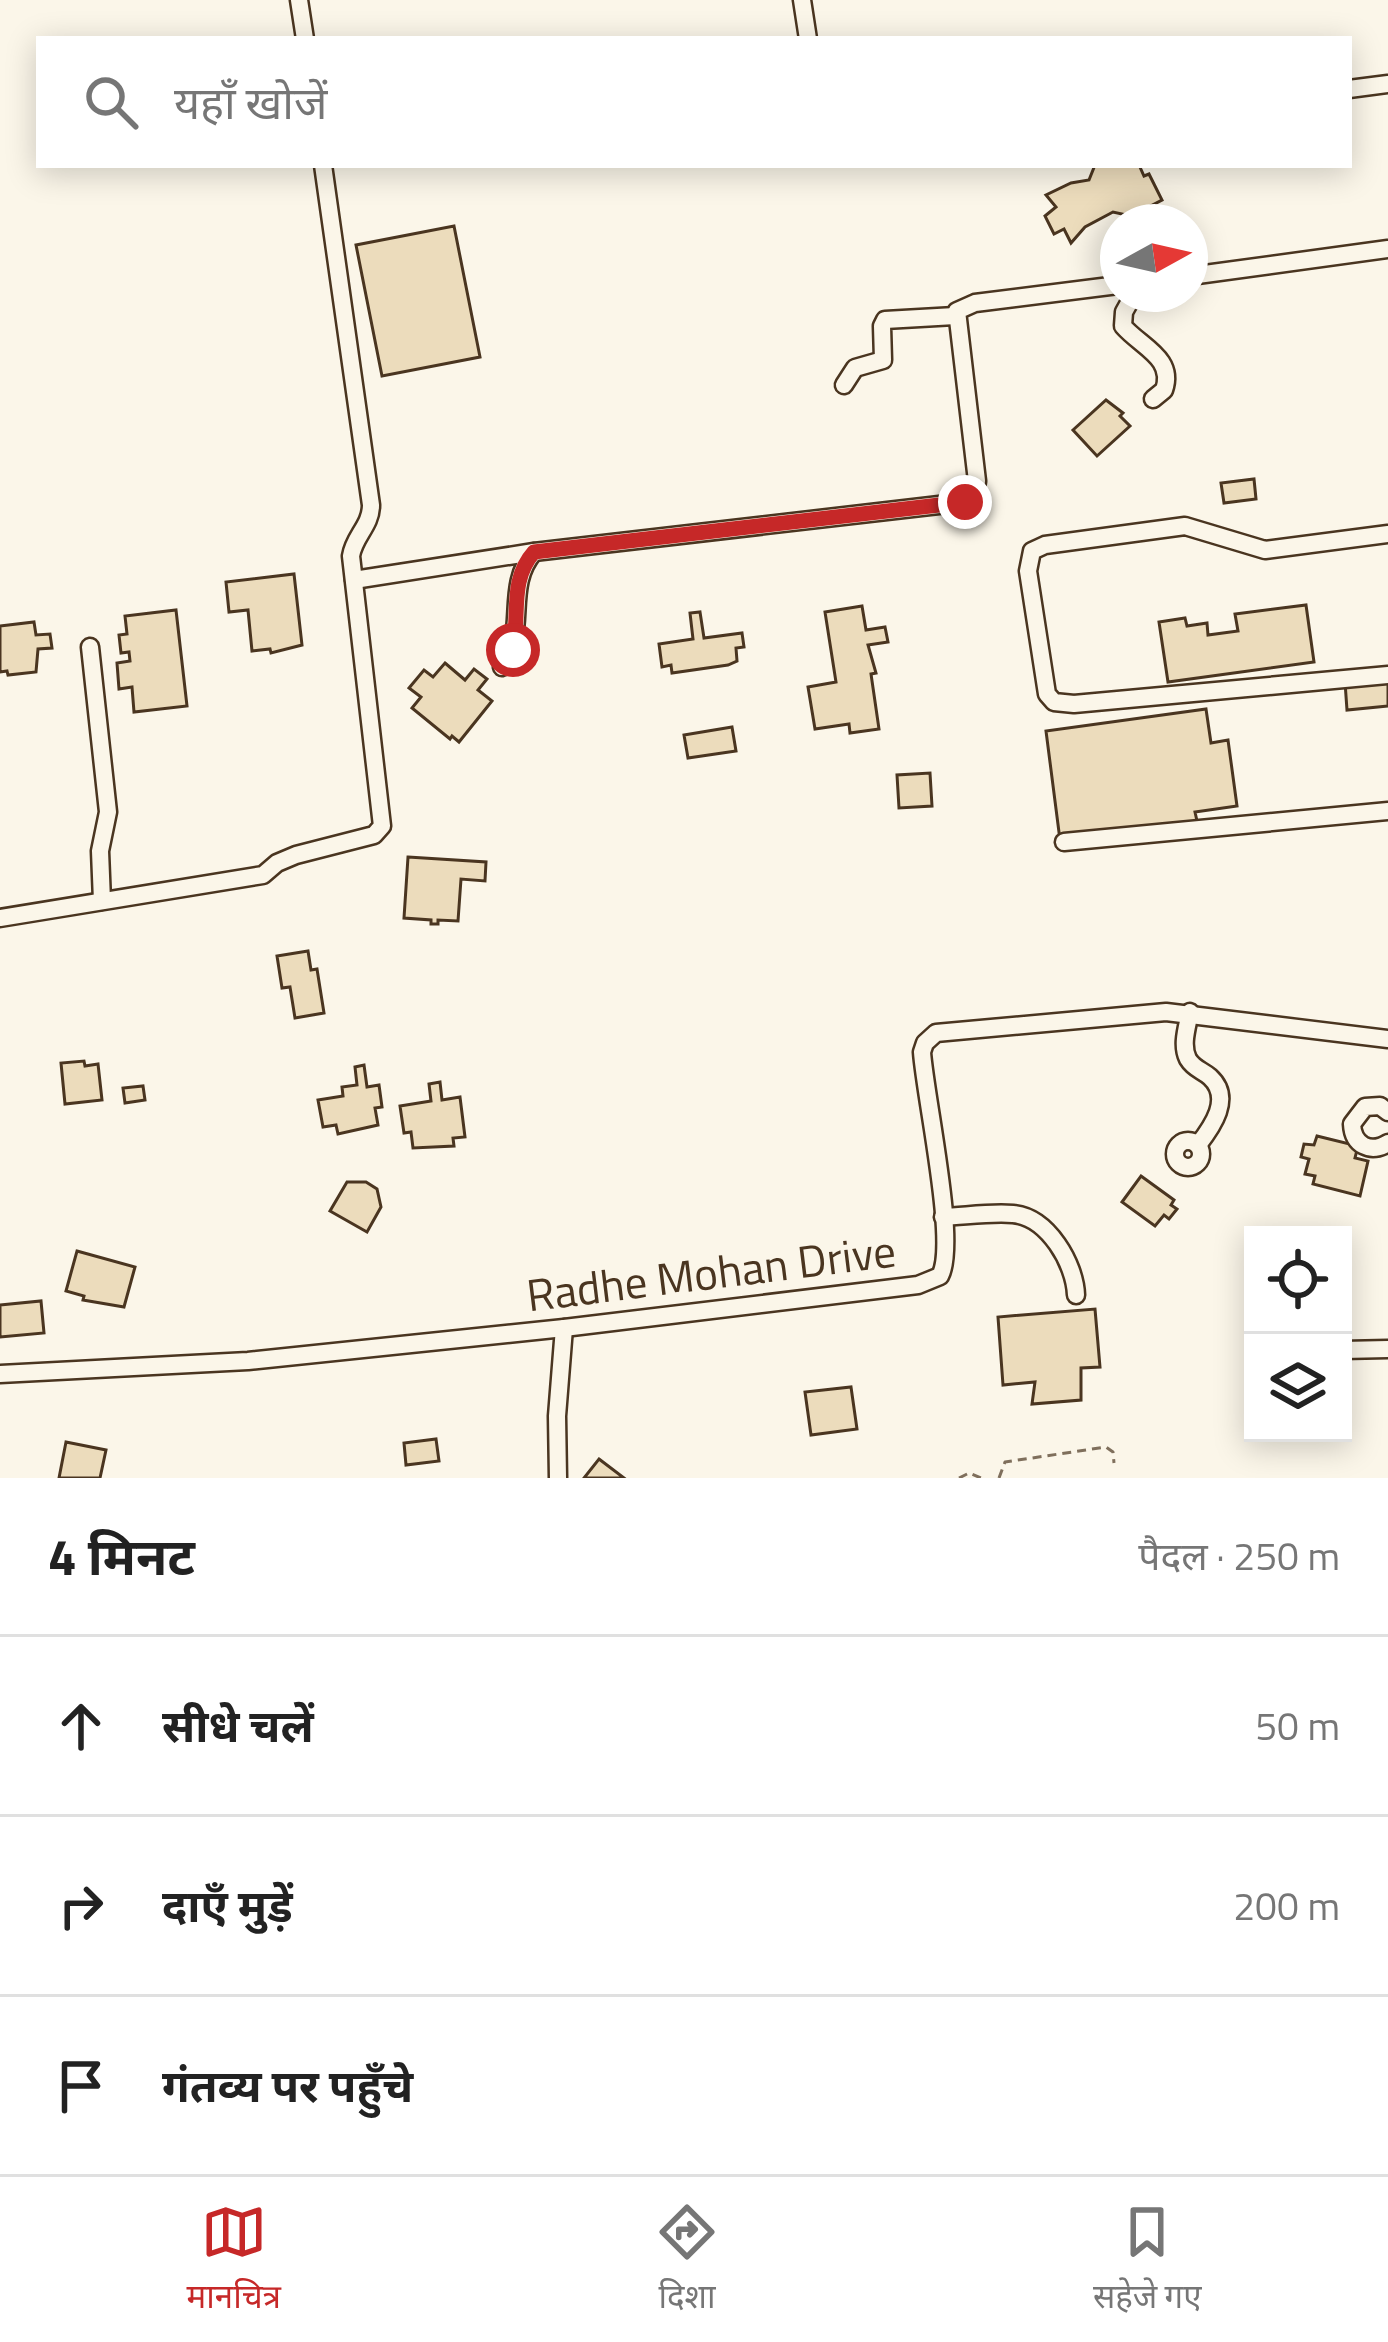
<!DOCTYPE html>
<html lang="hi">
<meta charset="utf-8">
<style>
body{margin:0;font-family:"Titillium Web","Noto Sans Devanagari",sans-serif;background:#f2f2f2;color:#222}
.controls{position:absolute;right:36px;bottom:36px;display:grid;overflow:hidden;border-radius:0px;box-shadow:0 6px 30px #0003}
.controls button{width:108px;height:108px;display:grid;place-items:center;padding:0;border:0;border-bottom:3px solid #e0e0e0;background:#fff;color:#222;font:60px sans-serif}
.compass{position:absolute;left:1100px;top:204px;width:108px;height:108px;border-radius:50%;background:#fff;box-shadow:0 6px 30px #0003;rotate:82deg}
.stop{position:absolute;width:36px;height:36px;margin:-27px;border:9px solid #c62828;border-radius:50%;background:#fff}
.stop.end{background:#c62828;border-color:#fff;box-shadow:0 3px 12px #0008}
.list{margin:0;padding:0;list-style:none}
h2{display:flex;justify-content:space-between;align-items:center;height:156px;margin:0;padding:0 48px;font-size:51px}
h2 small{font-size:39px;font-weight:400;color:#767676}
.list li{display:grid;grid-template-columns:78px 1fr auto;gap:36px;align-items:center;box-sizing:border-box;height:180px;padding:0 48px;border-top:3px solid #e0e0e0}
.list b{display:block;font-size:45px;white-space:nowrap}
.list em{font-size:39px;font-style:normal;color:#767676}
.icon{flex:none;width:66px;height:66px;fill:none;stroke:currentColor;stroke-width:2;stroke-linecap:round;stroke-linejoin:round}
.map{position:relative;flex:none;width:1388px;height:1478px;overflow:hidden}
.search{position:absolute;background:#fff;box-shadow:0 6px 30px #0003;left:36px;right:36px;top:36px;height:132px;display:flex;align-items:center;gap:30px;box-sizing:border-box;padding:0 42px;border-radius:0px;color:#767676;font-size:45px}
.sheet{height:696px;background:#fff}
nav{display:flex;justify-content:space-around;align-items:center;box-sizing:border-box;height:168px;border-top:3px solid #e0e0e0;background:#fff;font-size:33px;color:#767676}
nav a{display:grid;justify-items:center;gap:6px}
nav .on{color:#c62828}
.map>svg:first-child{display:block}
.building{fill:#ecdcbc;stroke:#4a3520;stroke-width:3}
.lines{fill:none;stroke-linecap:round;stroke-linejoin:round}
.minor-casing{stroke:#4a3520;stroke-width:21}
.path{stroke:#7f6f5c;stroke-width:3;stroke-dasharray:9 6;stroke-linecap:butt}
.minor{stroke:#fbf6e9;stroke-width:16}
.route{stroke:#c62828;stroke-width:15}
.labels{text-anchor:middle;stroke-width:9;stroke-linejoin:round;paint-order:stroke}
.street-label{font-size:45px;fill:#4a3520;stroke:#fbf6e9}
</style>
<div class="map">
<svg width="1388" height="1478" viewBox="0 0 1388 1478">
<rect width="100%" height="100%" fill="#fbf6e9"/>
<g class="building">
<polygon points="1095,165 1139,165 1144,176 1149,174 1162,200 1131,216 1113,212 1085,227 1071,243 1064,229 1054,234 1045,216 1056,207 1046,195 1071,183 1089,180"/>
<polygon points="454,226 480,357 382,376 356,245"/>
<polygon points="1106,400 1123,413 1120,416 1130,426 1097,456 1073,430"/>
<polygon points="1254,479 1256,499 1224,503 1221,483"/>
<polygon points="294,574 302,645 271,653 270,649 252,651 248,610 229,612 226,582"/>
<polygon points="1306,605 1314,662 1168,682 1159,622 1185,618 1187,626 1207,623 1208,635 1238,631 1235,614"/>
<polygon points="862,606 866,630 885,627 888,642 868,645 876,673 871,674 879,729 850,733 849,724 815,729 808,687 836,682 825,612"/>
<polygon points="176,610 187,706 134,712 132,687 119,689 117,663 130,661 129,652 121,653 119,635 127,634 125,616"/>
<polygon points="700,612 704,638 742,633 744,647 736,648 737,661 728,665 672,673 671,665 662,667 659,644 693,639 690,613"/>
<polygon points="34,622 36,635 50,634 52,648 38,649 36,672 8,675 7,671 0,672 0,626"/>
<polygon points="445,663 465,680 474,669 487,679 478,690 492,701 459,742 452,736 450,739 412,708 421,697 409,688 424,670 433,677"/>
<polygon points="1388,677 1388,706 1347,710 1345,682"/>
<polygon points="1206,709 1211,743 1228,740 1237,806 1195,812 1197,821 1060,840 1046,731"/>
<polygon points="732,727 736,751 688,758 684,735"/>
<polygon points="930,773 932,806 899,808 897,775"/>
<polygon points="408,857 486,862 485,881 461,879 458,921 438,920 438,924 431,924 431,920 404,918"/>
<polygon points="308,951 311,970 317,969 324,1013 295,1018 290,987 282,988 277,956"/>
<polygon points="84,1061 85,1066 98,1064 102,1100 65,1104 61,1063"/>
<polygon points="364,1065 367,1087 379,1085 382,1107 375,1108 378,1125 338,1134 336,1125 323,1127 318,1100 343,1096 342,1087 357,1085 355,1067"/>
<polygon points="440,1082 442,1100 460,1097 465,1137 453,1138 454,1146 413,1148 411,1132 404,1133 400,1106 431,1101 429,1084"/>
<polygon points="143,1086 145,1100 125,1103 123,1088"/>
<polygon points="1317,1136 1358,1146 1355,1158 1368,1161 1360,1196 1313,1184 1315,1176 1305,1174 1309,1159 1301,1157 1304,1144 1314,1145"/>
<polygon points="1141,1176 1174,1200 1171,1205 1177,1209 1169,1219 1164,1215 1155,1226 1122,1202"/>
<polygon points="347,1182 366,1182 377,1189 381,1207 367,1232 330,1211"/>
<polygon points="77,1251 135,1267 124,1307 83,1300 84,1296 66,1291"/>
<polygon points="41,1301 44,1333 0,1337 0,1305"/>
<polygon points="1095,1309 1100,1367 1081,1368 1081,1400 1032,1404 1035,1382 1003,1385 998,1317"/>
<polygon points="851,1387 857,1429 811,1435 805,1392"/>
<polygon points="436,1439 439,1461 406,1465 404,1443"/>
<polygon points="66,1442 106,1450 100,1478 59,1478"/>
<polygon points="599,1459 624,1478 584,1478"/>
</g>
<g class="lines">
<defs>
<g id="minor">
<polyline points="299,0 305,39"/>
<polyline points="802,0 808,39"/>
<polyline points="1349,89 1388,84"/>
<polyline points="1190,276 1388,249"/>
<path d="M1134,294L1124,312L1123,326C1141,347 1175,358 1164,390L1153,399"/>
<polyline points="844,385 855,368 883,360 882,326 885,320 955,316"/>
<polyline points="1388,534 1265,550 1185,526 1045,545 1032,551 1028,571 1047,694 1054,702 1074,704 1388,675"/>
<polyline points="354,580 534,552 965,502 975,495 977,481 957,311 975,303 1118,285"/>
<polyline points="90,647 108,812 100,851 102,901"/>
<path d="M502,667C528,632 504,586 534,552"/>
<polyline points="1064,842 1388,811"/>
<path d="M0,918L263,875L277,863L296,855L374,835L382,826L351,556C354,536 371,526 371,505L323,165"/>
<path d="M1190,1012C1187,1028 1181,1045 1188,1059C1194,1069 1202,1070 1210,1077C1233,1098 1212,1127 1198,1145"/>
<path d="M1388,1112L1380,1106L1365,1107L1352,1124C1353,1145 1370,1154 1388,1143"/>
<circle cx="1188" cy="1154" r="13"/>
<path d="M943,1217C966,1216 991,1212 1013,1214C1048,1217 1075,1264 1076,1295"/>
<polyline points="1343,1350 1388,1349"/>
<path d="M0,1374L248,1361L564,1328L918,1285L940,1276C958,1244 925,1097 922,1052L925,1043L936,1033L1166,1012L1388,1039"/>
<polyline points="558,1478 557,1416 564,1328"/>
</g>
</defs>
<use href="#minor" class="minor-casing"/>
<g class="path">
<polyline points="959,1478 969,1473 981,1478"/>
<polyline points="999,1478 1005,1462 1106,1447 1113,1452 1114,1463"/>
</g>
<use href="#minor" class="minor"/>
</g>
<g class="lines">
<path class="route" d="M513,650C520,615 509,580 534,552L965,502"/>
</g>
<g class="labels">
<g class="street-label">
<text transform="translate(711 1273) rotate(-7)" y="16">Radhe Mohan Drive</text>
</g>
</g>
</svg>
<div class="controls">
<button><svg class="icon" aria-label="locate" viewBox="0 0 24 24"><circle cx="12" cy="12" r="6"/><path d="M12 2v4M12 18v4M2 12h4M18 12h4"/></svg></button>
<button><svg class="icon" aria-label="layers" viewBox="0 0 24 24"><path d="M12 4l9 5-9 5-9-5zM3 14l9 5 9-5"/></svg></button>
</div>
<svg class="compass" viewBox="-18 -18 36 36"><path d="M0-13l5 13h-10z" fill="#e53935"/><path d="M0 13l5-13h-10z" fill="#767676"/></svg>
<div class="stop" style="left:513px;top:650px"></div>
<div class="stop end" style="left:965px;top:502px"></div>
<div class="search"><svg class="icon" aria-label="search" viewBox="0 0 24 24"><circle cx="10" cy="10" r="6"/><path d="M15 15l6 6"/></svg>यहाँ खोजें</div>
</div>
<section class="sheet">
<h2>4 मिनट<small>पैदल · 250 m</small></h2>
<ul class="list">
<li><svg class="icon" aria-label="ahead" viewBox="0 0 24 24"><path d="M12 20V5M6 11l6-6 6 6"/></svg><div><b>सीधे चलें</b></div><em>50 m</em></li>
<li><svg class="icon" aria-label="right" viewBox="0 0 24 24"><path d="M7 20v-9h11M14 6l5 5-5 5"/></svg><div><b>दाएँ मुड़ें</b></div><em>200 m</em></li>
<li><svg class="icon" aria-label="arrive" viewBox="0 0 24 24"><path d="M6 21V4h12l-3 4 3 4H6"/></svg><div><b>गंतव्य पर पहुँचे</b></div></li>
</ul>
</section>
<nav>
<a class="on"><svg class="icon" aria-label="map" viewBox="0 0 24 24"><path d="M3 6l6-2 6 2 6-2v14l-6 2-6-2-6 2zM9 4v14M15 6v14"/></svg>मानचित्र</a>
<a><svg class="icon" aria-label="directions" viewBox="0 0 24 24"><path d="M12 3l9 9-9 9-9-9zM9 14v-3h6M13 9l2 2-2 2"/></svg>दिशा</a>
<a><svg class="icon" aria-label="saved" viewBox="0 0 24 24"><path d="M7 4h10v16l-5-4-5 4z"/></svg>सहेजे गए</a>
</nav>
